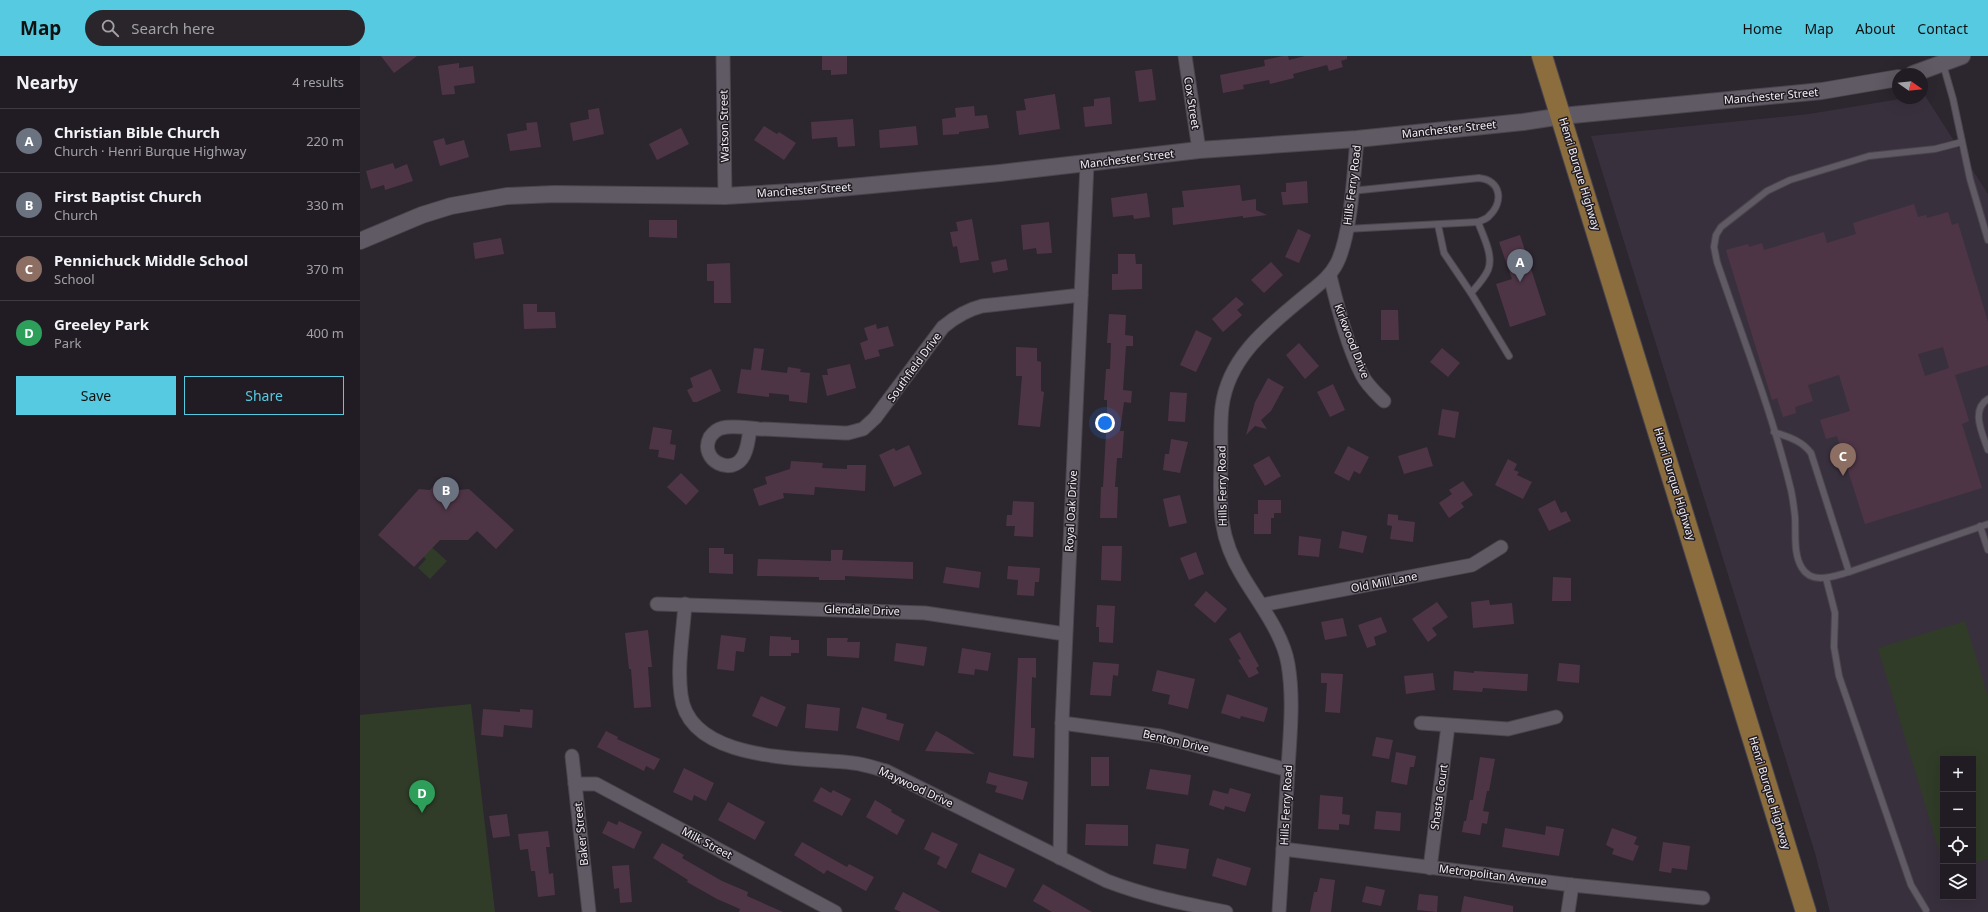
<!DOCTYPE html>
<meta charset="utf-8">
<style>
body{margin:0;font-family:"Noto Sans",sans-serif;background:#29252b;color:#f1f3f6}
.controls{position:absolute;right:12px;bottom:12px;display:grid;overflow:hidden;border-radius:0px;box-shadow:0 4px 16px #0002}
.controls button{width:36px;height:36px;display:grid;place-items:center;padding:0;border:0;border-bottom:1px solid #3e3a41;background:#211c23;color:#f1f3f6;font:20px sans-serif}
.compass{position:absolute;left:1532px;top:12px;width:36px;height:36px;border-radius:50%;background:#211c23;box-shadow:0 4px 16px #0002;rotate:104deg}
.you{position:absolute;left:745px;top:367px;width:14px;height:14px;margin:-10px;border:3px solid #fff;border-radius:50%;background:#1a73e8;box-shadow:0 0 0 6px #1a73e833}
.badge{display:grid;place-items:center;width:26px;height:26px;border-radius:50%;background:#55cae0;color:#fff;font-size:13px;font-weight:700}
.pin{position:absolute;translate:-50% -33px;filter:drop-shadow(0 1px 2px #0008)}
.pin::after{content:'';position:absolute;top:21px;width:14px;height:12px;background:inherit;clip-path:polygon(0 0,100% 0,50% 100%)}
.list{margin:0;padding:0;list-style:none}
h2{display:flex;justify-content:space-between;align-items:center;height:52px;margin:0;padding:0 16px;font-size:17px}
h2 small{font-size:13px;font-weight:400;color:#a2a1a6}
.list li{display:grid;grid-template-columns:26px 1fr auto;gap:12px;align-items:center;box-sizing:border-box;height:64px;padding:0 16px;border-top:1px solid #3e3a41}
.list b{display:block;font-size:15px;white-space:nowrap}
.list p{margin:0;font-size:13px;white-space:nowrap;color:#a2a1a6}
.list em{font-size:13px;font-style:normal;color:#a2a1a6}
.actions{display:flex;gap:8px;padding:12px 16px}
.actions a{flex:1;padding:9px 0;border:1px solid #55cae0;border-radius:0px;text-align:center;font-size:14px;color:#55cae0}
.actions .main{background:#55cae0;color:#111}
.icon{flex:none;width:22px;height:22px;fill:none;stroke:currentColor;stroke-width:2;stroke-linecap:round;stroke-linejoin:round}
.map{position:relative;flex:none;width:1628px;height:856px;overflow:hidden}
header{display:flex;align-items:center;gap:24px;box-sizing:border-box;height:56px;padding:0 20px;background:#55cae0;color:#111}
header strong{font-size:19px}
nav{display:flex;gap:22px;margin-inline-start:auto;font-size:14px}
.search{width:280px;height:36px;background:#29252b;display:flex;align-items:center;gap:10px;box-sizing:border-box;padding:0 14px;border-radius:22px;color:#a2a1a6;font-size:15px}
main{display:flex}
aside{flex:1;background:#211c23}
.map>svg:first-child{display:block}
.built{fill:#39303e;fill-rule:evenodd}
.green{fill:#303c27}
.building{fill:#4e3546;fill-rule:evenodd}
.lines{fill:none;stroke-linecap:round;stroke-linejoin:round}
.service-casing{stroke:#49454c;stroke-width:8}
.minor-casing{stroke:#49454c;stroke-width:15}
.tertiary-casing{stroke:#49454c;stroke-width:18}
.primary-casing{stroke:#49454c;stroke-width:22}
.service{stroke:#605a64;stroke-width:6}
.minor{stroke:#605a64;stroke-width:13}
.tertiary{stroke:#605a64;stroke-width:16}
.primary{stroke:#8c6d3e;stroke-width:20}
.labels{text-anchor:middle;stroke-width:3;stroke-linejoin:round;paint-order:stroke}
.street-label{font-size:11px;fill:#f2eff4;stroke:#221d25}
</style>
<header>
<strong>Map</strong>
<div class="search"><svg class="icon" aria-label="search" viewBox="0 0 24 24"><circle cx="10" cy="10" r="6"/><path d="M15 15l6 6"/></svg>Search here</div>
<nav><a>Home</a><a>Map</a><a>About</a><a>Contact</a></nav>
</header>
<main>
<aside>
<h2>Nearby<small>4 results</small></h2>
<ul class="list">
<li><span class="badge" style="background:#6b7280">A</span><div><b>Christian Bible Church</b><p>Church · Henri Burque Highway</p></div><em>220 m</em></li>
<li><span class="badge" style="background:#6b7280">B</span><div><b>First Baptist Church</b><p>Church</p></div><em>330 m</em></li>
<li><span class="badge" style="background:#8d6e63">C</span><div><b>Pennichuck Middle School</b><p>School</p></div><em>370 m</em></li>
<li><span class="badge" style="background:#2e9e5b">D</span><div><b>Greeley Park</b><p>Park</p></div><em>400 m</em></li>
</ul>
<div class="actions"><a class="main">Save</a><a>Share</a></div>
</aside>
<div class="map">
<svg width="1628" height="856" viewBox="0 0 1628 856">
<rect width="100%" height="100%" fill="#2c262f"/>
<path class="built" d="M1564,38L1628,138V856H1470L1455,797L1231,80L1449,58L1546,42H1562V39ZM1583,703H1613V841H1583Z"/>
<g class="green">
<polygon points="68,488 87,505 70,523 58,512 66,503 60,497"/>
<polygon points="1605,565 1628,640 1628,803 1613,807 1613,703 1583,703 1583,808 1518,592"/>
<polygon points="111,648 135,856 0,856 0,659"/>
</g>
<g class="building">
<polygon points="21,0 57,0 34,17"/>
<polygon points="462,0 487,0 487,18 471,19 471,14 462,14"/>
<polygon points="923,0 928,0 929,4 945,0 987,0 987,3 981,5 983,11 969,15 967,9 933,18 934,22 910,28 909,24 883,29 884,33 863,37 860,19 905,10 904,4"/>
<polygon points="99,7 99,12 113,10 115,27 94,30 95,38 82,39 78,10"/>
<polygon points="792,13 796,44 779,46 775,15"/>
<polygon points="695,38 700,73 659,79 656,55 666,54 664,43"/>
<polygon points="750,41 752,68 725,71 723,51 734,50 734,43"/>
<polygon points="614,50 615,60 627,59 629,72 599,76 599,78 583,79 582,63 596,61 595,52"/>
<polygon points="239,52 244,78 213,85 210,67 229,63 228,54"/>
<polygon points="493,63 495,90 478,91 477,81 452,83 451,66"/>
<polygon points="177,66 181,91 150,95 147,78 167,74 166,67"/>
<polygon points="404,70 417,78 419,76 436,87 424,104 394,84"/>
<polygon points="556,70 558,89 520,92 519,74"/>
<polygon points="321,72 329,88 297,104 289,88"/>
<polygon points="84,82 86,89 104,84 109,101 80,110 73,85"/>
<polygon points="33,107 35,113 47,108 53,125 25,134 24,129 11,133 6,115"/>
<polygon points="947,125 948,147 923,149 921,136 926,136 926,127"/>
<polygon points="880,129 882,145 896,143 896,154 907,159 883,162 883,160 813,169 812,152 824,151 822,135"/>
<polygon points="787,137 790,161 774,163 773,159 753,161 751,142"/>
<path d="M1554,148L1558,161L1566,159L1567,162L1588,156L1592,169L1598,167L1628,266V309L1595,319L1609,365L1602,368L1622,432L1505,468L1477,380L1466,383L1460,364L1490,355L1479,319L1448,329L1453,345L1435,351L1436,357L1423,361L1417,342L1412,344L1366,194L1388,188L1389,191L1402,187L1404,194L1464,176L1467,187L1496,178L1493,167ZM1583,291L1589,312L1565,320L1558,298Z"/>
<polygon points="612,163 619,204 600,207 597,190 593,191 590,176 598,175 596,166"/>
<polygon points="289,164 317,164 317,182 289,181"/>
<polygon points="689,166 692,197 677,198 676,192 663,194 661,169"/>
<polygon points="938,173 951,179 939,207 925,201"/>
<polygon points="1160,179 1186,259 1150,271 1136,228 1152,223 1139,186"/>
<polygon points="141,182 144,198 115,203 113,187"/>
<polygon points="758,198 775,198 776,208 782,208 782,233 752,234 752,218 758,218"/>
<polygon points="646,203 648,214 633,217 631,206"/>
<polygon points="911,206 923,219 904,237 891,224"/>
<polygon points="370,207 371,247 354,247 354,225 347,225 347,208"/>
<polygon points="876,241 884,248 877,254 882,259 863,276 852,263"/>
<polygon points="163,248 177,248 177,256 195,256 196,272 164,273"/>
<polygon points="1021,254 1038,254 1039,284 1021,284"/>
<polygon points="749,258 766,259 765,279 773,280 773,290 766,290 763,334 772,335 771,347 764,346 760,375 764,375 762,402 757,402 755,431 758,431 757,462 740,462 741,431 743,431 747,360 747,344 744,344 746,313 750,313 751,287 747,287"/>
<polygon points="516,268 517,273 528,270 534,290 518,294 520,300 505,304 500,287 508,284 504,272"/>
<polygon points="836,274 852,282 836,316 820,309"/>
<polygon points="939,287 959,310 945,323 926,299"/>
<polygon points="656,291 677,292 677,305 681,306 681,335 684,336 680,371 658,369 662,320 656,320"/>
<polygon points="394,292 404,293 401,314 427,317 428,311 441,313 440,316 450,317 447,347 429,345 429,339 409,337 409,341 377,337 381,313 391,314"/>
<polygon points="1082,292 1100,307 1088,321 1070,306"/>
<polygon points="490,308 496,332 467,340 462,319 468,319 467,313"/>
<polygon points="351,313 361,335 337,346 333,346 327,334 333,331 330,322"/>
<polygon points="908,322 924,331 911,355 901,364 907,373 895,370 886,379 895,346"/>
<polygon points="973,328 985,354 970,361 957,336"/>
<polygon points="810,336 827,337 825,366 808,365"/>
<polygon points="1082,353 1099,356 1095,382 1078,379"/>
<polygon points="293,371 312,374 310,388 316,389 314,404 298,401 299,394 289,393"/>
<polygon points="811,383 828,386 820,417 803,414 805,398 809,398"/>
<polygon points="549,389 562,418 534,431 519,399 534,392 536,395"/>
<polygon points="988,390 1009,401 1000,418 994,415 989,425 974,417"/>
<polygon points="1067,391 1073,410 1044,418 1038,400"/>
<polygon points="909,400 921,420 905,430 893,409"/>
<polygon points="1148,403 1157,408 1154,414 1159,416 1157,419 1172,426 1163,443 1135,429"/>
<polygon points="431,405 463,407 462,412 487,413 487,409 506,409 505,435 455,431 454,439 423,437 424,442 399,450 393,433 407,428 405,421 430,413"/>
<polygon points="321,417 339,435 326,449 307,431"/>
<polygon points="82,420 98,434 109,433 154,474 136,493 117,475 108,484 80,484 54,511 18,479 59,433 70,434"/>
<polygon points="1103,425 1113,439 1101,447 1104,451 1089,462 1079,447 1092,438 1089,434"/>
<polygon points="820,439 827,467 809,471 803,443"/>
<polygon points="898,444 921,444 921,457 914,457 914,462 911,462 911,478 894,478 894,458 898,458"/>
<polygon points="1195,444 1201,457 1206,455 1211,465 1189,475 1178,453"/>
<polygon points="653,445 674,446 673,481 654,480 655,470 646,470 647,459 652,459"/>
<polygon points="1028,458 1038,459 1038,464 1055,466 1053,486 1030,483 1032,470 1027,469"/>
<polygon points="982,475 1007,480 1003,497 979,492"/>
<polygon points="939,480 961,483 959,501 938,499"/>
<polygon points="742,490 762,490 761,525 741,524"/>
<polygon points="349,492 364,492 364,498 373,498 373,518 349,517"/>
<polygon points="471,494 483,494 482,504 553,506 553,523 485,520 485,524 459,524 459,521 397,520 398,503 471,505"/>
<polygon points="836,496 844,518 829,524 820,502"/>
<polygon points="648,510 680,512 679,526 675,526 674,540 657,539 658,524 647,523"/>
<polygon points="586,511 621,516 619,532 583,527"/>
<polygon points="1193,521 1211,522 1211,545 1192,545"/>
<polygon points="846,535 867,553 855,567 834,549"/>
<polygon points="1129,544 1130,549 1152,547 1154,568 1113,572 1111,546"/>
<polygon points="1077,546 1088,561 1072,572 1077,579 1068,586 1052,563"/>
<polygon points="737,549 755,550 753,587 739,586 739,571 736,571"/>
<polygon points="1021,561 1027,576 1014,581 1016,589 1007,592 998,569"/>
<polygon points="983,562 987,580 965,584 961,566"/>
<polygon points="288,574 292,611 288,611 291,651 274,652 271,613 269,613 265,577"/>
<polygon points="880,576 899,610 896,612 899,617 889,622 878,604 881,603 869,583"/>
<polygon points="361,579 386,582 384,596 376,595 374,615 357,613"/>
<polygon points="410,580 431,581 431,584 439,584 439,597 431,597 431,600 409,600"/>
<polygon points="467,582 488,582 487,586 500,586 499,602 467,600"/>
<polygon points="536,587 567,591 564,610 534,605"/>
<polygon points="602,592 631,597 628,615 615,613 614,619 598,617"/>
<polygon points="658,602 676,602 676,622 672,621 671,656 671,672 675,672 674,702 653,700"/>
<polygon points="733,606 759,608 758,620 753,619 751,640 730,639"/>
<polygon points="1199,607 1220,609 1219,627 1197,625"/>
<polygon points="797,614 835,623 828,653 808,648 810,639 792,635"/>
<polygon points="1094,615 1114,617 1114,615 1168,618 1167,635 1123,632 1122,636 1093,634"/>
<polygon points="961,617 983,618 980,657 965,656 967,627 961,627"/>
<polygon points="1073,617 1075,634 1046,638 1044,620"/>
<polygon points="867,638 908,652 904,666 881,660 880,663 861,657"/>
<polygon points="401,640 426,651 417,671 392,660"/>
<polygon points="447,648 480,652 478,675 445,672"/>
<polygon points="502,651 527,658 526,663 544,668 539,685 496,672"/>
<polygon points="123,653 160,656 160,653 173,654 172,672 144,669 143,681 121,679"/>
<polygon points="246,675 258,681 257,683 300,703 294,714 286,710 284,715 237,691"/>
<polygon points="576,675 587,681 615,698 565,695"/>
<polygon points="1016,681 1033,684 1029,703 1012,700"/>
<polygon points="1036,696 1056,700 1054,711 1050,711 1047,729 1031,726"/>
<rect x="731" y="701" width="18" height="29"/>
<polygon points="1120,701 1135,703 1129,735 1127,735 1123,755 1129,756 1127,768 1122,767 1120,779 1102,776 1104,765 1106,765 1110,744 1113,744"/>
<polygon points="324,712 354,727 346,745 334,739 332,745 313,736"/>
<polygon points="790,713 831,719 828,739 786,733"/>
<polygon points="629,716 668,726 663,744 635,736 637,730 626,727"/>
<polygon points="461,731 471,737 473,734 491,743 482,760 453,745"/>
<polygon points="870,732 891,738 885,756 865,750 864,754 849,749 853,734 868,738"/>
<polygon points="960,739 983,741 982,758 990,759 989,769 979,768 979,774 958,773"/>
<polygon points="515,744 532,754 531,756 545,764 537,779 506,761"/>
<polygon points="368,746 405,766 395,784 358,764"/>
<polygon points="1016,755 1041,757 1040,775 1014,773"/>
<polygon points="147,758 150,780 133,782 129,760"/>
<polygon points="248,765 257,769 259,765 282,776 274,793 242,777"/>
<polygon points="726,768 768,769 768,790 725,789"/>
<polygon points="1186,770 1204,773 1199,800 1142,791 1145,772 1185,779"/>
<polygon points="1252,772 1277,781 1274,788 1279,790 1273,805 1252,798 1254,793 1246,789"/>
<polygon points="188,775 190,791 186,791 189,818 193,817 195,839 178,841 175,815 171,815 168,793 160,794 158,778"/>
<polygon points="572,776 598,788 586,813 577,808 580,801 564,793"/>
<polygon points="442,786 487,811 489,808 514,821 506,835 467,814 464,818 434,799"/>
<polygon points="1303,786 1330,790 1327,814 1312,812 1311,817 1299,815"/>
<polygon points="302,787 324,799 322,802 362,825 388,836 387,840 423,856 379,856 380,853 357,843 327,826 328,824 293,802"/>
<polygon points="796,788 829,793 826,813 793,808"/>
<polygon points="619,797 655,813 646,832 611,816"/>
<polygon points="857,802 891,812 886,830 852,820"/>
<polygon points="269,809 272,846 260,847 259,832 254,833 252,810"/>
<polygon points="960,822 975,824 971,856 950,856 954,836 957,836"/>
<polygon points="683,828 732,856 692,856 673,845"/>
<polygon points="1006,830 1025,834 1021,850 1002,846"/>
<polygon points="543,836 581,856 541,856 534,853"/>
<polygon points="1059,838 1078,840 1077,856 1057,854"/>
<polygon points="1104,840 1153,850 1153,856 1101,856"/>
</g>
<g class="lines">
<defs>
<g id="service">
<polyline points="1583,8 1593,43 1610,123 1628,184"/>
<path d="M1602,86L1575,93L1509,100L1430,124L1407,135L1361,171L1356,179L1354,191L1357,206C1382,280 1413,359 1431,434C1433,443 1434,452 1435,461C1436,477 1433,498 1442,512C1452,529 1474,520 1489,516L1628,468"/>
<path d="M991,135L1119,122C1141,124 1144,146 1129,160C1127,163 1122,164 1118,166C1123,180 1134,200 1128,214C1124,223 1117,230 1111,237L1149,300"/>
<polyline points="1078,169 1084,197 1111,237"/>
<polyline points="986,173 1118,166"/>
<path d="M1628,343C1610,354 1623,379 1628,394"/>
<path d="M1414,376C1428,381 1441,384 1451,397L1489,516"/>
<polyline points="1620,470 1628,494"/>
<polyline points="1466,522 1475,557 1474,591 1479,620 1551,829 1566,854"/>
</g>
<g id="minor">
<polyline points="363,0 365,140"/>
<polyline points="825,0 839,94"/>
<path d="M970,220C978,252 987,289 1002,319C1007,329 1016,337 1024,345"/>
<path d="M390,372C389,381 388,391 384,399C373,422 338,404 350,381C353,377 357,373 362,372C373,369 387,372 399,373C428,374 458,376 488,377L503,373L515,362L583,271C595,261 606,254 622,250L721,239"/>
<polyline points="297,548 565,557 705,578"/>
<path d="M325,548C323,578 317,610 321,639C329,707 444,701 493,707C504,708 515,712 526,715L747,825C786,840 825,848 866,856"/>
<polyline points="902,549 1112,509 1141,491"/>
<polyline points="702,667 800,680 928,714"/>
<polyline points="1061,667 1148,673 1196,661"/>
<polyline points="212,700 229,856"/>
<polyline points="215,728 236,728 475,856"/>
<polyline points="923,793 1212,829 1343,842"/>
<polyline points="700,802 702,667 727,108"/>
<polyline points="1070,812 1088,670"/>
<path d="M919,856C922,808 925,761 928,713C930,678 934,643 928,608C923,577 897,545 882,519C857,478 860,448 861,402C861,385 860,367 862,351C868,301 909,270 945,240C957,230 970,221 977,207C991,179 994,116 997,83"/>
<polyline points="1208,856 1212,829"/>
</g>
<g id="tertiary">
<polyline points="1553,18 1602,0"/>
<polyline points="0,185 62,159 91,150 147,140 195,138 365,140 448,135 640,117 839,94 997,83 1163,66 1202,60 1462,35 1538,22"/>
</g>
<polyline id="primary" points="1182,0 1446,856"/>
</defs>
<use href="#service" class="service-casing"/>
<use href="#minor" class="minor-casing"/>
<use href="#tertiary" class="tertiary-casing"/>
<use href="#primary" class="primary-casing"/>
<use href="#service" class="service"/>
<use href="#minor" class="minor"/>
<use href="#tertiary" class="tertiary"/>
<use href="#primary" class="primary"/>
</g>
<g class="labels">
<g class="street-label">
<text transform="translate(1411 40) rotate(-5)" y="4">Manchester Street</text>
<text transform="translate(832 47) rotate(81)" y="4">Cox Street</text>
<text transform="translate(364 70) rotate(-91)" y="4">Watson Street</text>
<text transform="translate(1089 73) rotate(-6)" y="4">Manchester Street</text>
<text transform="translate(767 103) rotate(-7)" y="4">Manchester Street</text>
<text transform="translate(1220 118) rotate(73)" y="4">Henri Burque Highway</text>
<text transform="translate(992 129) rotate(-83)" y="4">Hills Ferry Road</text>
<text transform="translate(444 134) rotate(-4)" y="4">Manchester Street</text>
<text transform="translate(992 285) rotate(69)" y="4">Kirkwood Drive</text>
<text transform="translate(554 311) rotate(-54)" y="4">Southfield Drive</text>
<text transform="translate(1315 428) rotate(73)" y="4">Henri Burque Highway</text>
<text transform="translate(862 430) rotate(-91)" y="4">Hills Ferry Road</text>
<text transform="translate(711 455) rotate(-87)" y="4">Royal Oak Drive</text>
<text transform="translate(1024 526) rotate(-11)" y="4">Old Mill Lane</text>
<text transform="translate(502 554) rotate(2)" y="4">Glendale Drive</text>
<text transform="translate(816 685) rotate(13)" y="4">Benton Drive</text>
<text transform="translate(556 731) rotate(25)" y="4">Maywood Drive</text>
<text transform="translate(1410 737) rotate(73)" y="4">Henri Burque Highway</text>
<text transform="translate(1079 741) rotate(-82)" y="4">Shasta Court</text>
<text transform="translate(926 749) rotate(-87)" y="4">Hills Ferry Road</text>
<text transform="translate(221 778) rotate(-96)" y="4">Baker Street</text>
<text transform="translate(347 787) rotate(28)" y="4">Milk Street</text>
<text transform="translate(1133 819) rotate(7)" y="4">Metropolitan Avenue</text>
</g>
</g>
</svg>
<div class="controls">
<button>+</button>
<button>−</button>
<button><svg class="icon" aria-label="locate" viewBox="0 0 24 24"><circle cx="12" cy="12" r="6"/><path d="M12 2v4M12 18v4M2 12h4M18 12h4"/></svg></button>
<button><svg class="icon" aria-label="layers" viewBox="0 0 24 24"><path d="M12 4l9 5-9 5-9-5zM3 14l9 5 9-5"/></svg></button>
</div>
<svg class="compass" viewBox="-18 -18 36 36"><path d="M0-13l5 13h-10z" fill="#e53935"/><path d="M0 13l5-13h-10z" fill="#a2a1a6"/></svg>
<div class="you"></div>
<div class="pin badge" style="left:1160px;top:226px;background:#6b7280">A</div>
<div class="pin badge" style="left:86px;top:454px;background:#6b7280">B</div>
<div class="pin badge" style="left:1483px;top:420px;background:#8d6e63">C</div>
<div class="pin badge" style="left:62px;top:757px;background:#2e9e5b">D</div>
</div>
</main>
